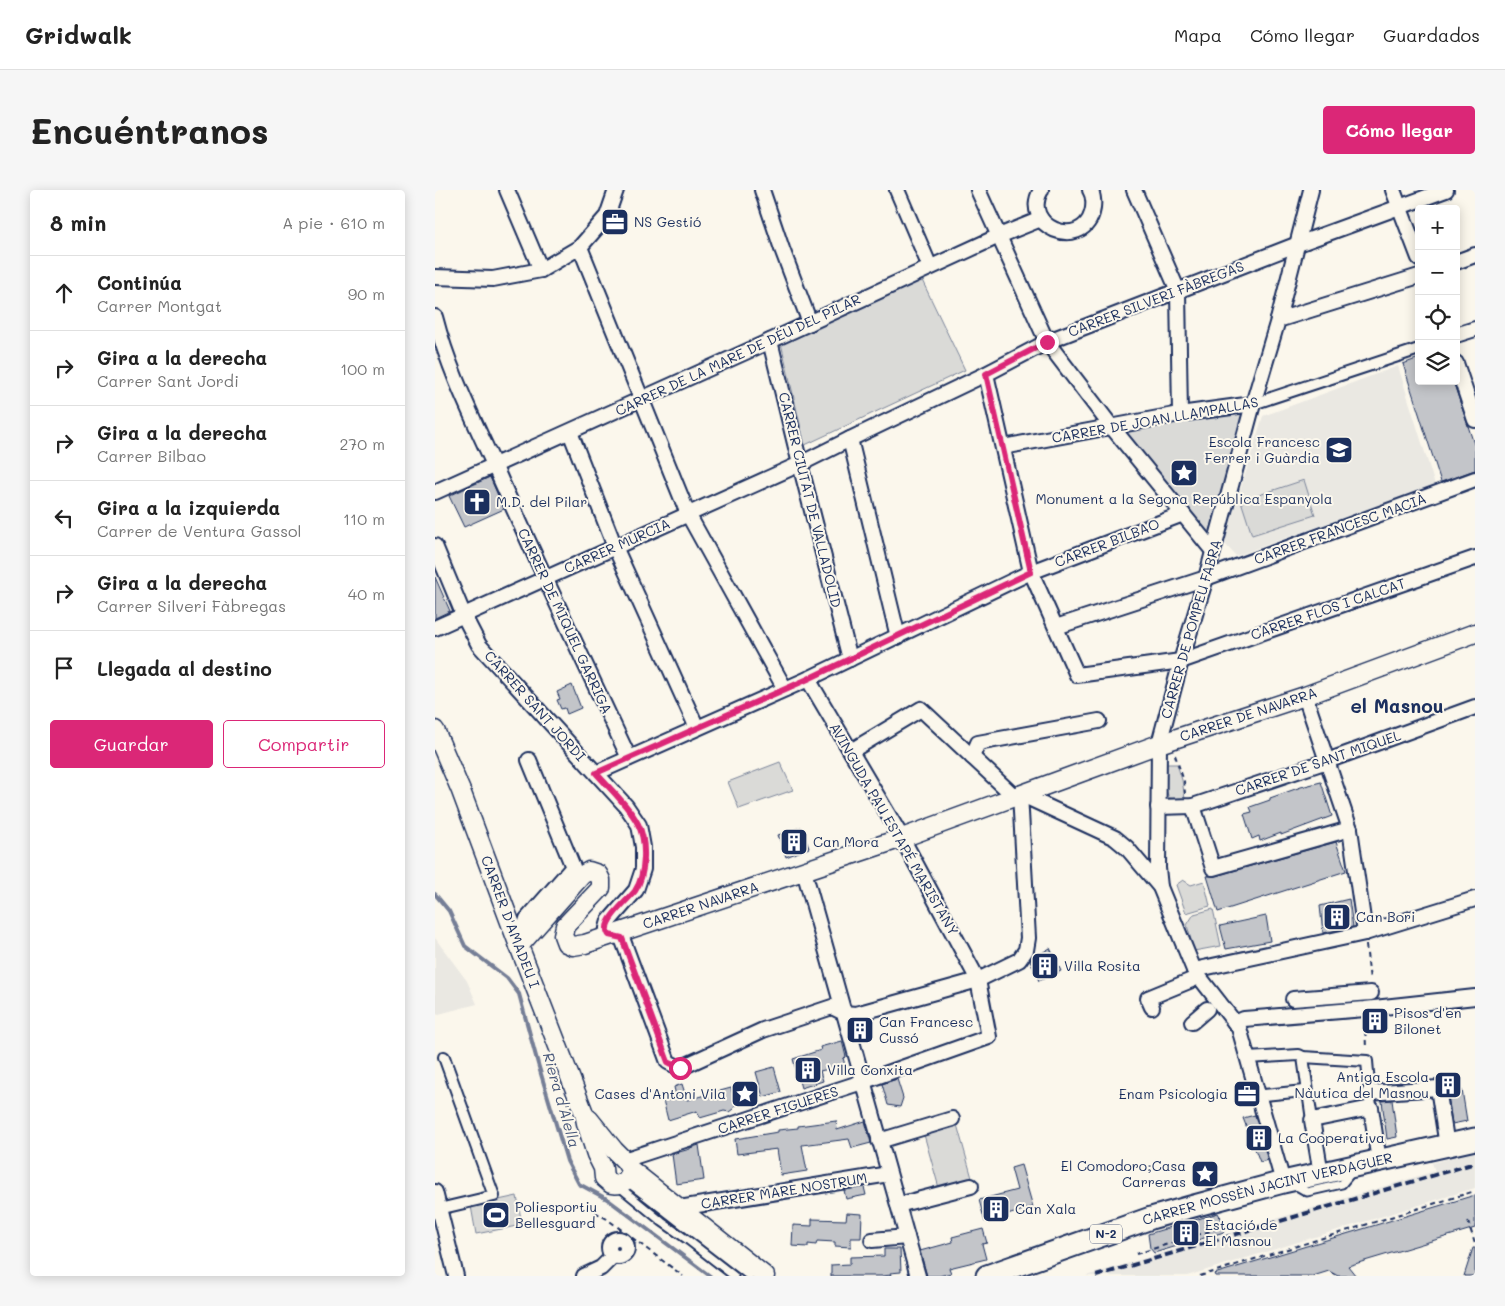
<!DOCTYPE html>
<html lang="es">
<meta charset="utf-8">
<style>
body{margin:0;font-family:Mali,sans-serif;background:#f6f6f6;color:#222}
.controls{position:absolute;right:15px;top:15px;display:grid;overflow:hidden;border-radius:5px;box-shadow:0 2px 12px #0003}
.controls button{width:45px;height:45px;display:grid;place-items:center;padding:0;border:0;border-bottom:1px solid #e0e0e0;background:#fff;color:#222;font:25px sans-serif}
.stop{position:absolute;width:15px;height:15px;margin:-11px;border:4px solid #db2777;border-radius:50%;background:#fff}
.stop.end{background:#db2777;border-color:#fff;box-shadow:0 1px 5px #0008}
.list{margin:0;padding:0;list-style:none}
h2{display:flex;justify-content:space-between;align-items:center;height:65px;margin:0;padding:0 20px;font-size:21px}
h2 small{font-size:16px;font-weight:400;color:#767676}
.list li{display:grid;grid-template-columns:32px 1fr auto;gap:15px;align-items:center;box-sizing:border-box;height:75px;padding:0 20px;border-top:1px solid #e0e0e0}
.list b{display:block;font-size:19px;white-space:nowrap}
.list p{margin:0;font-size:16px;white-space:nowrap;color:#767676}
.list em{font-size:16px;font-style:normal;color:#767676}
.actions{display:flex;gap:10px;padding:15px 20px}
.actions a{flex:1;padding:11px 0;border:1px solid #db2777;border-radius:5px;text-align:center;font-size:18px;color:#db2777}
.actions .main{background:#db2777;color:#fff}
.icon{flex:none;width:28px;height:28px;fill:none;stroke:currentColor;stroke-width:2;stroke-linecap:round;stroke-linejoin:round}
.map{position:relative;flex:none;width:1040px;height:1086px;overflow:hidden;border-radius:5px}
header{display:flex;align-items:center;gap:30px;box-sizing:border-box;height:70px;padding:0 25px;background:#fff;border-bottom:1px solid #e0e0e0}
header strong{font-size:24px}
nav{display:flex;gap:28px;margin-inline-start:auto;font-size:18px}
.intro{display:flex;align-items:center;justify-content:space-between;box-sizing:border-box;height:120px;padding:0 30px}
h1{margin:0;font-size:35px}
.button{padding:12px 22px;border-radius:5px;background:#db2777;color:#fff;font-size:18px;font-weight:700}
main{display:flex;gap:30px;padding:0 30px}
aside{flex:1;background:#fff;border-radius:5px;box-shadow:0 2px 12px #0003}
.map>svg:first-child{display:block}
.built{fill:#eae8e2}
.green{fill:#dadad7;stroke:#7a849a}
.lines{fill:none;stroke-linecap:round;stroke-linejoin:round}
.stream{stroke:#747e96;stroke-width:4}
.building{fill:#c3c5c9;stroke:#1b2f5e}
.service-casing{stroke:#1b2f5e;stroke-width:11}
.pedestrian-casing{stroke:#1b2f5e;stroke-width:14}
.minor-casing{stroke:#1b2f5e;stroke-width:18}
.tertiary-casing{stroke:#1b2f5e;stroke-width:21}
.primary-casing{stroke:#1b2f5e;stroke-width:25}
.path{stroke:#1b2f5e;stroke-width:2;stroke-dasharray:5 4;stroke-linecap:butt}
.service{stroke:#fbf7ec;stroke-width:7}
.pedestrian{stroke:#fbf7ec;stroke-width:10}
.minor{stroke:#fbf7ec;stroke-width:14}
.tertiary{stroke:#fbf7ec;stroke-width:18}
.primary{stroke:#fbf7ec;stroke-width:21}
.rail{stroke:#1b2f5e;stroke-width:4;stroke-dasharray:8 4;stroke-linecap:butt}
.route{stroke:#db2777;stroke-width:6}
.labels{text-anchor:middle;stroke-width:4;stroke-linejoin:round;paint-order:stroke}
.shield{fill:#fbf7ec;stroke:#5e6b89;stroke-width:1}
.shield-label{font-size:12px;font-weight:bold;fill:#1b2f5e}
.poi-label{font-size:14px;fill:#1b2f5e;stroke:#fbf7ec;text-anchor:start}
.street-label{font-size:14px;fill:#1b2f5e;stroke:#fbf7ec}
.water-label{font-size:15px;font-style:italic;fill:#47577a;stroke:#fbf7ec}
.district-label{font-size:19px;font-weight:bold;fill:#1b2f5e;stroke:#fbf7ec}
</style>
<header>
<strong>Gridwalk</strong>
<nav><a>Mapa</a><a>Cómo llegar</a><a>Guardados</a></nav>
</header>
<div class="intro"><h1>Encuéntranos</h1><a class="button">Cómo llegar</a></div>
<main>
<aside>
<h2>8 min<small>A pie · 610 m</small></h2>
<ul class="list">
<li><svg class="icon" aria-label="ahead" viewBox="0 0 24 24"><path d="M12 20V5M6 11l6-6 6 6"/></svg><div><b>Continúa</b><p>Carrer Montgat</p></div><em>90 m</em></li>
<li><svg class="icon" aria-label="right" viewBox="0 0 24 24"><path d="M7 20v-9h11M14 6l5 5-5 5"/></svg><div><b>Gira a la derecha</b><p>Carrer Sant Jordi</p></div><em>100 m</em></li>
<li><svg class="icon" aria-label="right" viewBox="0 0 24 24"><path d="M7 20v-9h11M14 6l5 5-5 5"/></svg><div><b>Gira a la derecha</b><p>Carrer Bilbao</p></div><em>270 m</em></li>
<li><svg class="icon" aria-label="left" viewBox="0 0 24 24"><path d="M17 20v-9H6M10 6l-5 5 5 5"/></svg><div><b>Gira a la izquierda</b><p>Carrer de Ventura Gassol</p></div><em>110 m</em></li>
<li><svg class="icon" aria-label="right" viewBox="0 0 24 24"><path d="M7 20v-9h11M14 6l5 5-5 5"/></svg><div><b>Gira a la derecha</b><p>Carrer Silveri Fàbregas</p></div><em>40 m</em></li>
<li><svg class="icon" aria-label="arrive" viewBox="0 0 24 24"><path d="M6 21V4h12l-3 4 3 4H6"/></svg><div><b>Llegada al destino</b></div></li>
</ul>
<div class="actions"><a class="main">Guardar</a><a>Compartir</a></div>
</aside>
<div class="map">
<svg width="1040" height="1086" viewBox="0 0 1040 1086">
<rect width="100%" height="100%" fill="#fbf7ec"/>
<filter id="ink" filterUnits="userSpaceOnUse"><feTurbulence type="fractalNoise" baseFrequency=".02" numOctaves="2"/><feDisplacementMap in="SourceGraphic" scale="10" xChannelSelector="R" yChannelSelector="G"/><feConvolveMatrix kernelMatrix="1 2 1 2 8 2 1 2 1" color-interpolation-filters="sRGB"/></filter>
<g filter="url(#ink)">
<g class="built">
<polygon points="963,176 1000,295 801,366 789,353 828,226"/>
<polygon points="0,748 32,791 42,814 0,825"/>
<polygon points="1040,961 1040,998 752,1086 651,1086 1000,981 997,973"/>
</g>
<g class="green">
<polygon points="485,86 530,180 370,255 346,153"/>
<polygon points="812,220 776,351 687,240"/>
<polygon points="869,290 880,325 817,345 806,311"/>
<polygon points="345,572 358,600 304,619 293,592"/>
<polygon points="730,574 742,574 747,590 750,609 734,608 731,600"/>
<polygon points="748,690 756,695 769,691 775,716 751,723 741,695"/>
<polygon points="778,719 786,756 759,761 752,735 759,724"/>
<polygon points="521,931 537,988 504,998 488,941"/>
<polygon points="82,1006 87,1035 41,1044 36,1016"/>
</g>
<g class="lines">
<polyline class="stream" points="0,704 14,721 30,756 72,788 84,804 103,874 132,971 144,994 172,1009 275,1086"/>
</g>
<g class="building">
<polygon points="984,168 984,191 1018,191 1040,257 1040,280 1006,292 968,174"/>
<polygon points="55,287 69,319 29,337 14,306"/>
<polygon points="0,387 15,421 0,428"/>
<polygon points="137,495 146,518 132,524 130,518 126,519 122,510 125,509 122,502"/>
<polygon points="886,592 897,626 846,645 846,643 825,651 824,646 817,649 809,624 817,622 815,617 835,610 835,608 866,597"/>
<polygon points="366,637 374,658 351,667 343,645"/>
<polygon points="901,652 911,681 783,722 772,686 780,686"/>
<polygon points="914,709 918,737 888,743 885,716"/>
<polygon points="831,726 835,751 791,759 785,736"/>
<polygon points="615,758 626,781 604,791 595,770"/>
<polygon points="949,826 950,838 932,839 931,828"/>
<polygon points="432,830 435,839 431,850 424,846 421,833"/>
<polygon points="407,851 411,867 408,868 410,875 385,881 388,891 366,898 358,869 386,860 385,857"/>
<polygon points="339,877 346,902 328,907 321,882"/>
<polygon points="462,889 468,908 465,917 453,915 447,894"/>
<polygon points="1021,889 1024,900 1027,900 1032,931 1017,934 1012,897 1008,891"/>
<polygon points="247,894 252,910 296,898 301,915 298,919 294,922 289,921 265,928 262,921 233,930 228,910 241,906 239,897"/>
<polygon points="957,910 962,947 952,949 947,911"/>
<polygon points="820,925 833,970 825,972 808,928"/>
<polygon points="401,931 402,940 430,931 436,953 417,958 414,949 367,955 372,981 346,985 342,959 302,964 300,949 343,942 343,940 363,938 363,936"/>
<polygon points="264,955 269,990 241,994 237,964 255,959 255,958"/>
<polygon points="586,975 598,1017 550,1032 544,1010 582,1000 576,978"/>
<polygon points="429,997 431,1005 411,1009 409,1000"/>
<polygon points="1040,1005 1040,1038 913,1076 921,1086 903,1086 894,1081 878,1086 780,1086 779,1084"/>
<polygon points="412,1023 427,1024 426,1048 416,1048 416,1057 400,1056 400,1052 382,1051 381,1055 373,1054 373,1057 357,1056 358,1035 377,1036 377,1029 411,1030"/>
<polygon points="783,1023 787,1030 789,1042 719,1063 715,1058 713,1044"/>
<polygon points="548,1039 552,1053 547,1054 551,1069 514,1078 516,1083 504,1086 492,1086 485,1061 518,1052 517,1047"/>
<polygon points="1038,1058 1040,1058 1040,1086 1029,1086"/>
<polygon points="449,1059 465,1059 466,1082 455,1083 456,1085 448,1086 396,1086 396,1075 415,1074 415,1067 449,1066"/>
</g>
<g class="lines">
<defs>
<g id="service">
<polyline points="191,991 314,1086"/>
<polyline points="858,994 872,1002 907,994 916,983"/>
<polyline points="182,995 227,1032 254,1051 299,1086"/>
</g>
<g id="pedestrian">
<polyline points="818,214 984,159"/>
<polyline points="868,867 877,930"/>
<polyline points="812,868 864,865 868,867 932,871 936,918"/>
<polyline points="829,905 869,901"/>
<polyline points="4,1019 59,1006 9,867"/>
</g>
<g id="minor">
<polyline points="72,0 106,80"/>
<polyline points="327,0 347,59 375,133"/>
<polyline points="462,0 495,77"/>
<polyline points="543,0 612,152 676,236 778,361"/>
<path d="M606,0C585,37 646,61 657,23C659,16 659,6 655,0"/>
<polyline points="699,0 743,101 745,224"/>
<polyline points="958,0 984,68"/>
<polyline points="145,57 253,324 350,499"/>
<polyline points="1021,72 1040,65"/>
<polyline points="0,87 58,89 106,80 145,57 172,26 181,0"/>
<path d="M0,127C14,182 41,234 64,286C106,381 150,474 194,568"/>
<polyline points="843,130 984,86"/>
<polyline points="1021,145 1040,139"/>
<polyline points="335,151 365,274 415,469"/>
<polyline points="1021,173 1040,230"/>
<polyline points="551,184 596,382 642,485 746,471 1040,368"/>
<polyline points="135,242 180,357 262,538"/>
<polyline points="415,249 463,447"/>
<polyline points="568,257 745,224 818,214"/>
<polyline points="0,302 335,151 564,46 606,29"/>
<polyline points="0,356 29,426 44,455 191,616 204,635 208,657 208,679 201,700 174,731 172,738 174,745 187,748 233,872 245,878 328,840 397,817 409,823 421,824 543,790 584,770 591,760 593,748 585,604 680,648 692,658 725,697 759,780 804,838 848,992"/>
<polyline points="621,437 771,388 1040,289"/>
<polyline points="0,438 365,274 415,249 551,184 616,150 863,54 1011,0"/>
<polyline points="870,506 915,639 930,743"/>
<polyline points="416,561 486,519 579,606"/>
<polyline points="537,567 543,553 664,531"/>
<polyline points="161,583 373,489 596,382 748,324"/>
<polyline points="758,616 778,678 915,639"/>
<polyline points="723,617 758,616 892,571 1040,517"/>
<polyline points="369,681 483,1086"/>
<polyline points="725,697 723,678 724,554 746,471 771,388 818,214 843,130 876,0"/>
<polyline points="85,753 92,729 138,677 94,570"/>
<polyline points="759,780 930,743 1040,709"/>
<polyline points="858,809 936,803"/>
<polyline points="717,817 713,808 764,787"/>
<polyline points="757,832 772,819"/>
<polyline points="800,833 809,829 930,819 1040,807"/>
<polyline points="934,903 1003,898 1012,956"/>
<polyline points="444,951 517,929"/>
<polyline points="190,971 195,968 427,892 554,847 543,790 467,648 373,489"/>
<polyline points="886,984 877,930 936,918 944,971"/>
<polyline points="0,1002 21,1086"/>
<polyline points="463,1015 536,996"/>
<polyline points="244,1018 454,984"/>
<circle cx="183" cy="1058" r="9"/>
<polyline points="437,1050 472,1047"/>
<polyline points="149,1086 166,1078 178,1066"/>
</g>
<g id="tertiary">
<path id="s1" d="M0,540L26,601L84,756L149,923L151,933L161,964L168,978L169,988L176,994C187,996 195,990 195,979"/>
<path id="s2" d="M84,756L147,685L154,681L163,684L166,690V698L130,736L128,745L131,753L138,756L150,754L467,648L724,554L870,506L1040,443"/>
<polyline points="154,929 179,960 190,971 195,979 330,1086"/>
</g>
<g id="primary">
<path id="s3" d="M552,1086L716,1028L755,1017L848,992L1040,949"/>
</g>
</defs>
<use href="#service" class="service-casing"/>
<use href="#pedestrian" class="pedestrian-casing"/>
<use href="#minor" class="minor-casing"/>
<use href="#tertiary" class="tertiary-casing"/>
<use href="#primary" class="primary-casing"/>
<g class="path">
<polyline points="740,565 749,591 750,604"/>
<polyline points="931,755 935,790"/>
<polyline points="930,832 931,859"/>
<polyline points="160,1022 172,1029 248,1086"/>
<polyline points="1033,1031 1040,1054"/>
<polyline points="192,1057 201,1053"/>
<polyline points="168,1058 170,1049 177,1045 190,1043"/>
<polyline points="701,1064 785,1038 785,1026"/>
<polyline points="765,1086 1040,1001"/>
</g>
<use href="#service" class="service"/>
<use href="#pedestrian" class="pedestrian"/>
<use href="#minor" class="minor"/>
<use href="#tertiary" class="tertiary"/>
<use href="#primary" class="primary"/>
<polyline class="rail" points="661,1086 1040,973"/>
</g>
</g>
<g class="lines" filter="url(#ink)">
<path class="route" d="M245,878L233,872L187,748L174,745C173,743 171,740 172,738C172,727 193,710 200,701C211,685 212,651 203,634C193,615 175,599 161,583L373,489L596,382L551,184L612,152"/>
</g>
<defs>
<symbol id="office-square" viewBox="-11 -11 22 22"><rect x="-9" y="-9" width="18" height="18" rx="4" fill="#1b2f5e" stroke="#fbf7ec"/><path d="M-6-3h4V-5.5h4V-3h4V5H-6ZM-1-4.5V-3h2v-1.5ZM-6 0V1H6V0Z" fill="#fff"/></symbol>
<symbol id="school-square" viewBox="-11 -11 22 22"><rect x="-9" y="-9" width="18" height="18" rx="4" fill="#1b2f5e" stroke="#fbf7ec"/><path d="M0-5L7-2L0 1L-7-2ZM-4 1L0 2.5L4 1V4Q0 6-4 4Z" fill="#fff"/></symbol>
<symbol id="sight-square" viewBox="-11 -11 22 22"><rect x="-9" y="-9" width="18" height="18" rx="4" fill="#1b2f5e" stroke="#fbf7ec"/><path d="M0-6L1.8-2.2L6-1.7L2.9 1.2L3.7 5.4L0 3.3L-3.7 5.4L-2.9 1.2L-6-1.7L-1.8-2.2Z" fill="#fff"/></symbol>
<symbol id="church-square" viewBox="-11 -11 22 22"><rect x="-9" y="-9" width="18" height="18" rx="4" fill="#1b2f5e" stroke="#fbf7ec"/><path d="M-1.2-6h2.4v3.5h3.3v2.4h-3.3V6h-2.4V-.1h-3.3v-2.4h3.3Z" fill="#fff"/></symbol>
<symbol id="building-square" viewBox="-11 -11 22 22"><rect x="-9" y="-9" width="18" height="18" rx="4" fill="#1b2f5e" stroke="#fbf7ec"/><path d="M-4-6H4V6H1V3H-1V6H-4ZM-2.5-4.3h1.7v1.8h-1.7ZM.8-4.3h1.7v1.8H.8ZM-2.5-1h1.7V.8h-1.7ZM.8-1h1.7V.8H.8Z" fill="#fff"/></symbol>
<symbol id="stadium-square" viewBox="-11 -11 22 22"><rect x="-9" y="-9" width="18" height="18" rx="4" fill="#1b2f5e" stroke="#fbf7ec"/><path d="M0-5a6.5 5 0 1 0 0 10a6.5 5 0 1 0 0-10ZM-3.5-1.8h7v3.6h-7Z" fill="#fff"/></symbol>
</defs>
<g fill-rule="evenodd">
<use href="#office-square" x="164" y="16" width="32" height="32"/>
<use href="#school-square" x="888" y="244" width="32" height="32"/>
<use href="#sight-square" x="733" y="267" width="32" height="32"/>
<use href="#church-square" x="26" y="296" width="32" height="32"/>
<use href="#building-square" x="343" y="636" width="32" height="32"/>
<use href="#building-square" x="886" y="711" width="32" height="32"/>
<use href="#building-square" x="594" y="760" width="32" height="32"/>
<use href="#building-square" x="924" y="815" width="32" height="32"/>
<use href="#building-square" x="409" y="824" width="32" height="32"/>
<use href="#building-square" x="357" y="864" width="32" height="32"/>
<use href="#building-square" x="997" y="879" width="32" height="32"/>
<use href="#sight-square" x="294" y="888" width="32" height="32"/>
<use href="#office-square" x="796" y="888" width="32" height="32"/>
<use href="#building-square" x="808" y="932" width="32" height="32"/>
<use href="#sight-square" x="754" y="968" width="32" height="32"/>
<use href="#building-square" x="545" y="1003" width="32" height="32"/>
<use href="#stadium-square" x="45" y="1009" width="32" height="32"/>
<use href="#building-square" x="735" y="1027" width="32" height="32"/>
</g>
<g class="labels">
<rect class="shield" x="655" y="1034.5" width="32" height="19" rx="4"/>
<g class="shield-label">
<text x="671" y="1048">N-2</text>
</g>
<g class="poi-label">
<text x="199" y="37">NS Gestió</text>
<text x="885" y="257" text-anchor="end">Escola Francesc<tspan x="885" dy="16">Ferrer i Guàrdia</tspan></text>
<text x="749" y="314" text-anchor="middle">Monument a la Segona República Espanyola</text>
<text x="61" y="317">M.D. del Pilar</text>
<text x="378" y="657">Can Mora</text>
<text x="921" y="732">Can Bori</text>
<text x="629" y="781">Villa Rosita</text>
<text x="959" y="828">Pisos d'en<tspan x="959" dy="16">Bilonet</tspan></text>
<text x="444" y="837">Can Francesc<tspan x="444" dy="16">Cussó</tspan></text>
<text x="392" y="885">Villa Conxita</text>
<text x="994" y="892" text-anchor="end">Antiga Escola<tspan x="994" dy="16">Nàutica del Masnou</tspan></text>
<text x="291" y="909" text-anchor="end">Cases d'Antoni Vila</text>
<text x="793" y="909" text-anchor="end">Enam Psicologia</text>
<text x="843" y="953">La Cooperativa</text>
<text x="751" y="981" text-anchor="end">El Comodoro;Casa<tspan x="751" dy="16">Carreras</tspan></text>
<text x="80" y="1022">Poliesportiu<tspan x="80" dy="16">Bellesguard</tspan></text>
<text x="580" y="1024">Can Xala</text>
<text x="770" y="1040">Estació de<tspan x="770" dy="16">El Masnou</tspan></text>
</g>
<g class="street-label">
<text transform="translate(721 109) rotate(-21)" y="5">CARRER SILVERI FÀBREGAS</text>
<text transform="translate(303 165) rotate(-25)" y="5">CARRER DE LA MARE DE DÉU DEL PILAR</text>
<text transform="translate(720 230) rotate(-10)" y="5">CARRER DE JOAN LLAMPALLAS</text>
<text transform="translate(375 310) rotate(76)" y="5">CARRER CIUTAT DE VALLADOLID</text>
<text transform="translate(905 339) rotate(-20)" y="5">CARRER FRANCESC MACIÀ</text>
<text transform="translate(672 353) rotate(-21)" y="5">CARRER BILBAO</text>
<text transform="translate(182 356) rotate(-24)" y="5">CARRER MURCIA</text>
<text transform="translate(893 419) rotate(-19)" y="5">CARRER FLOS I CALCAT</text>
<text transform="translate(130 431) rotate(65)" y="5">CARRER DE MIQUEL GARRIGA</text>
<text transform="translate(756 439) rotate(-74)" y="5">CARRER DE POMPEU FABRA</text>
<text transform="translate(100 516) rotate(48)" y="5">CARRER SANT JORDI</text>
<text dy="5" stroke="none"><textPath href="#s2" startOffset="919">CARRER DE NAVARRA</textPath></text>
<text transform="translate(883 573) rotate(-19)" y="5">CARRER DE SANT MIQUEL</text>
<text transform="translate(459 639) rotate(60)" y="5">AVINGUDA PAU ESTAPÉ MARISTANY</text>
<text dy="5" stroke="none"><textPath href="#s2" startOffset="339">CARRER NAVARRA</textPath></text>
<text dy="5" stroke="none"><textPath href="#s1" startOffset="206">CARRER D'AMADEU I</textPath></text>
<text transform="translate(343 920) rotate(-18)" y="5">CARRER FIGUERES</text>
<text dy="5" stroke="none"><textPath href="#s3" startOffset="294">CARRER MOSSÈN JACINT VERDAGUER</textPath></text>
<text transform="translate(349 1001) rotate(-9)" y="5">CARRER MARE NOSTRUM</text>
</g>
<g class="water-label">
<text transform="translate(126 910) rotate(74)" y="5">Riera d'Alella</text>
</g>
<g class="district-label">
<text x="962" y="523">el Masnou</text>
</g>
</g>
</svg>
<div class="controls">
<button>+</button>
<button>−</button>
<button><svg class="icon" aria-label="locate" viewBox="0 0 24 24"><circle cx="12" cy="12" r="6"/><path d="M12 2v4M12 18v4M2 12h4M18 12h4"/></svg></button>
<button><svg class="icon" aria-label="layers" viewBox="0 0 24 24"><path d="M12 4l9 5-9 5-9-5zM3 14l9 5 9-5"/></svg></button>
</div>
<div class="stop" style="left:245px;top:878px"></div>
<div class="stop end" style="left:612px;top:152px"></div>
</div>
</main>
